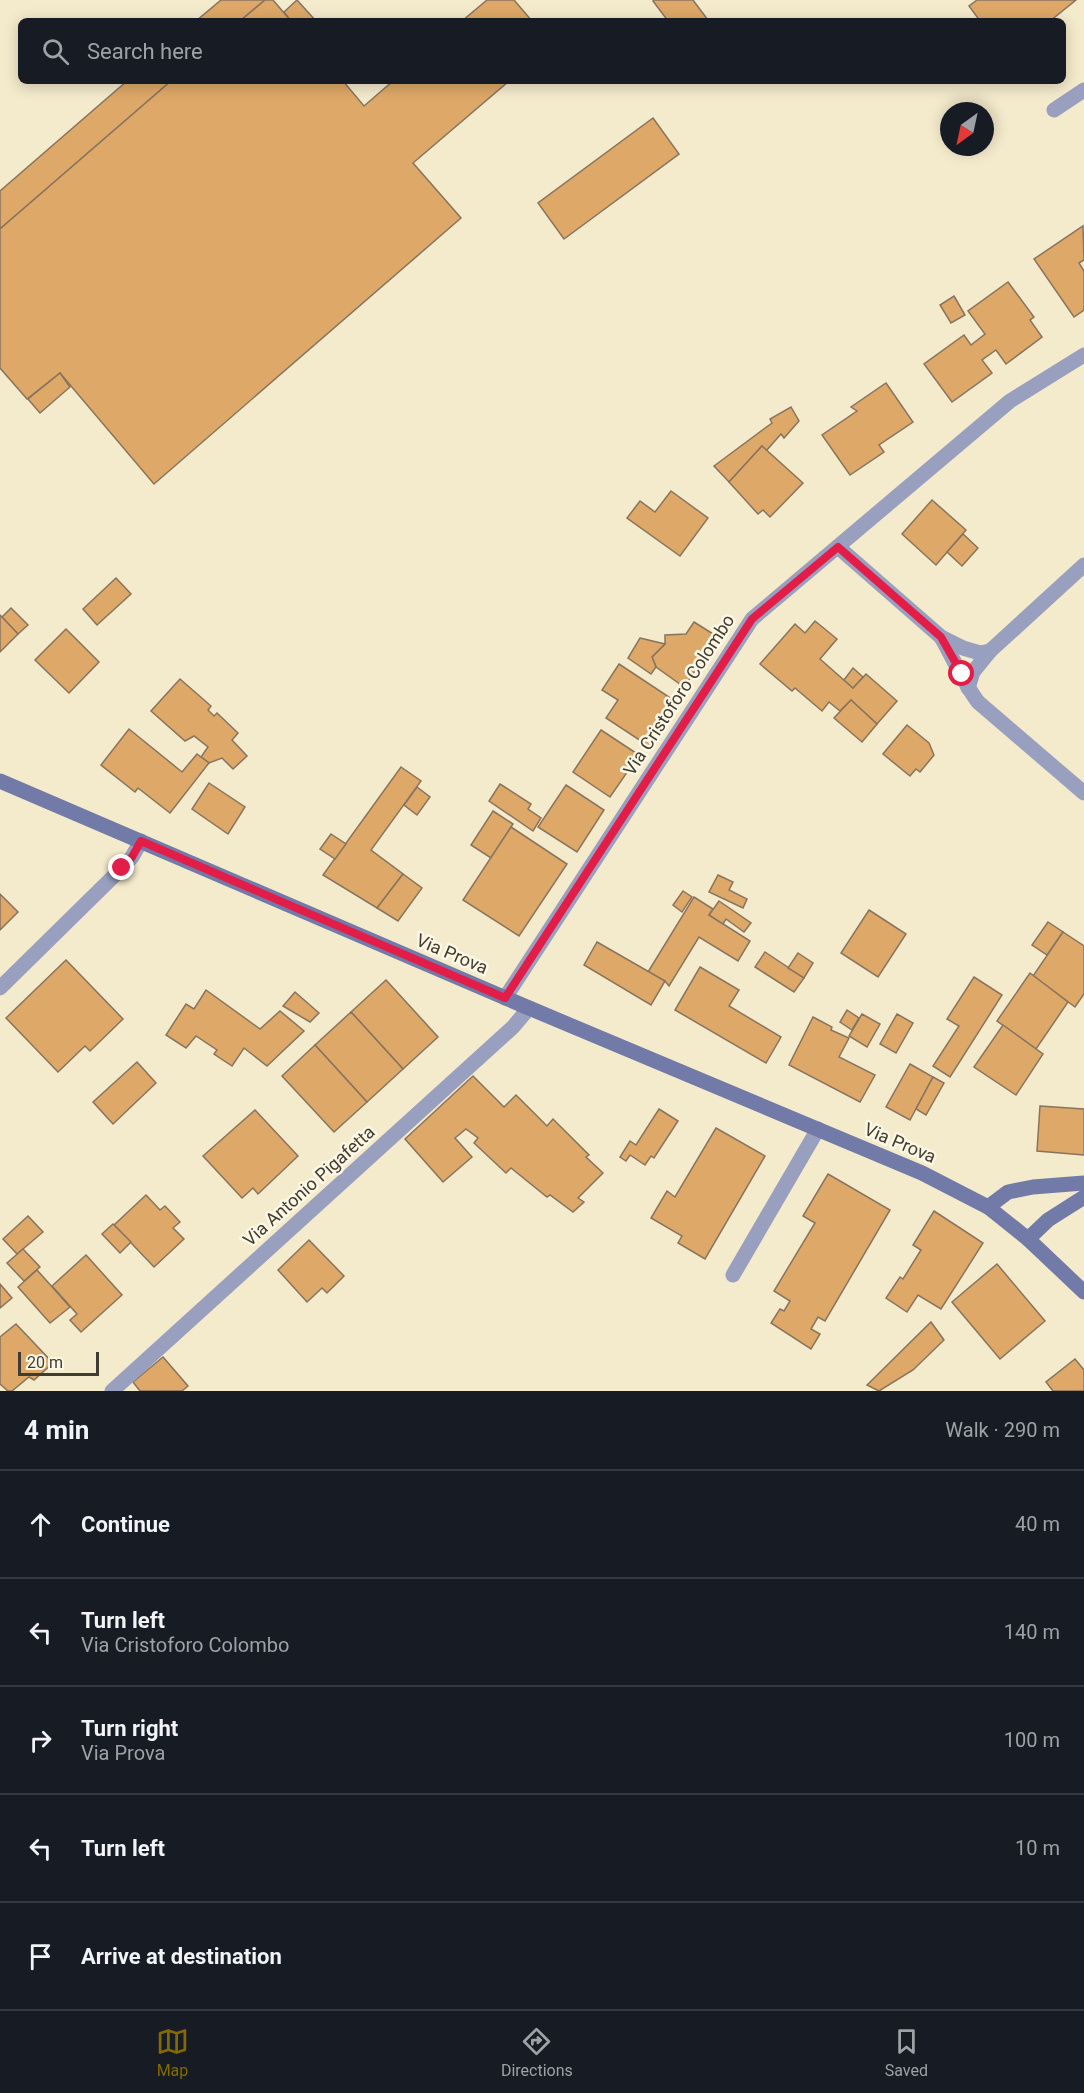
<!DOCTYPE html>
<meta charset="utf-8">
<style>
body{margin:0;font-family:Roboto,sans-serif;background:#242831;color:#f1f3f6}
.compass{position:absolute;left:940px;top:102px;width:54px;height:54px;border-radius:50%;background:#171b24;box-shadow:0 3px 15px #0003;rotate:213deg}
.scale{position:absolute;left:18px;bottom:15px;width:81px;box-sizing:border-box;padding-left:6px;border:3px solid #403c30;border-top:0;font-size:16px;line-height:21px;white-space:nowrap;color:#403c30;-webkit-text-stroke:4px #fdf7e6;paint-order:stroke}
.stop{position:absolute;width:18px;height:18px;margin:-14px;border:4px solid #e11d48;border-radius:50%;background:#fff}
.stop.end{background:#e11d48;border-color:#fff;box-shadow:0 2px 6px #0008}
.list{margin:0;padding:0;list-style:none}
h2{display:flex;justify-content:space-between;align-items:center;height:78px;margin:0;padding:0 24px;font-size:26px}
h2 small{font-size:20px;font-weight:400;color:#9ea1a6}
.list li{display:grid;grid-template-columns:39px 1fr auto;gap:18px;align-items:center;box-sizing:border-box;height:108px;padding:0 24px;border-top:2px solid #363941}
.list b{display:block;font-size:22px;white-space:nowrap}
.list p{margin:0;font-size:20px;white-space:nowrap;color:#9ea1a6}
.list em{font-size:20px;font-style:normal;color:#9ea1a6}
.icon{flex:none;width:33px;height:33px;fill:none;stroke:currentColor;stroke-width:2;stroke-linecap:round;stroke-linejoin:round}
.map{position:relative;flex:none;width:1084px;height:1391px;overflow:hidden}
.search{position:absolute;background:#171b24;box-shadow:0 3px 15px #0003;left:18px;right:18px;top:18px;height:66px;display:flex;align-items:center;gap:15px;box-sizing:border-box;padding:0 21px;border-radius:9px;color:#9ea1a6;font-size:22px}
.sheet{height:618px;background:#171b24}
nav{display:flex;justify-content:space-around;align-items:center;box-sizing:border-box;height:84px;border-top:2px solid #363941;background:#171b24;font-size:16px;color:#9ea1a6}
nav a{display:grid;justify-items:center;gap:3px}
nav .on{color:#826901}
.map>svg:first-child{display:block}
.building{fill:#dea868;stroke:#88745e;stroke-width:1.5}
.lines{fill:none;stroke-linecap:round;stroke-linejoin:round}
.lane{stroke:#999fbe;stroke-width:15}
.street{stroke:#999fbe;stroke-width:15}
.secondary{stroke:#727aa8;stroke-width:15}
.route{stroke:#e11d48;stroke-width:8}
.labels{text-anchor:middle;stroke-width:5;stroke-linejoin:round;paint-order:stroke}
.street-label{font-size:18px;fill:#403c30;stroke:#fdf7e6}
</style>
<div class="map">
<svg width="1084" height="1391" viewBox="0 0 1084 1391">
<rect width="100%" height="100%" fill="#f4eacc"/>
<g class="building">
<polygon points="221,0 265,0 240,21 196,21"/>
<polygon points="265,0 273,0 291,21 240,21"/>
<polygon points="297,0 316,21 291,21 284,12"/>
<polygon points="487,0 514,0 532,21 462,21"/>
<polygon points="654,0 693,0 708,20 668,21 653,1"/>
<polygon points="977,0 1076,0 1050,21 980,21 969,6"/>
<polygon points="127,81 171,81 0,229 0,191"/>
<polygon points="171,81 343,81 364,106 393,81 509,81 413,163 461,218 154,484 60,373 27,399 0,368 0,229"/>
<polygon points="653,118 679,154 564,239 538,203"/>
<polygon points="1083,226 1084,260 1079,263 1084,271 1084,310 1074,317 1034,259"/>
<polygon points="1008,282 1034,317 1030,320 1042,337 1006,364 996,350 982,360 992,373 952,402 924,364 964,335 971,345 985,334 968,311"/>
<polygon points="954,296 965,315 951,323 940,305"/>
<polygon points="60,373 70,387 40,413 28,399"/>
<polygon points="886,383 913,422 879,445 884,452 850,475 822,435 857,411 851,407"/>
<polygon points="791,407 799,421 784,438 781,434 766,451 762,446 729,482 714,466 772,423 770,419"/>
<polygon points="762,446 803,483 770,517 763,510 758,514 729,482"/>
<polygon points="671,491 708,518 680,556 627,518 640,501 655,512"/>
<polygon points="932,500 966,530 936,565 902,534"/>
<polygon points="963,534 978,548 962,566 947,552"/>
<polygon points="116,578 131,594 97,625 83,609"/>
<polygon points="11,608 28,625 18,634 2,617"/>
<polygon points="0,615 18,634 0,652"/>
<polygon points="815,621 837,639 820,659 853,688 866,674 897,701 877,724 851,700 840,711 829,702 822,711 795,688 792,691 760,664 795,624 805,633"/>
<polygon points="694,622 718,637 684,687 656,667 652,657 665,644 665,635 686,634"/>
<polygon points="66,629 99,662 69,693 35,660"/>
<polygon points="640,638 665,644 652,657 656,667 651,674 628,658"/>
<polygon points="619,664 678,703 650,747 606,718 618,700 602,690"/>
<polygon points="853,668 863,677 853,688 844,680"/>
<polygon points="180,679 211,706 208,710 214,716 217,713 238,733 232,740 247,756 233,769 222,758 209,763 201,757 208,747 194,736 185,741 151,711"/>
<polygon points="851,700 877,724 862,742 834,718"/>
<polygon points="907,725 929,743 934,755 920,772 916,769 910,776 883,754"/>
<polygon points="129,729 182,772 197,754 209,763 170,813 138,788 135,792 101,765"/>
<polygon points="601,730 639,755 610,797 573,772"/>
<polygon points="401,767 421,781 371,850 403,874 377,908 323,875"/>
<polygon points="209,783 245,807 228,834 192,809"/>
<polygon points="500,784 531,804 528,809 541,818 533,831 489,801"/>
<polygon points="566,785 604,810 577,852 538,827"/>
<polygon points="417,787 430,797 417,815 404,805"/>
<polygon points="493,811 513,824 491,858 471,845"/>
<polygon points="511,827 567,864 519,936 463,900"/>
<polygon points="331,834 346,844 335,859 320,849"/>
<polygon points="403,874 422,888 398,921 377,908"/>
<polygon points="718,875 733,882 729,890 747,899 743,908 709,892"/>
<polygon points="683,891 692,897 682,912 673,905"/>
<polygon points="0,894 18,912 0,930"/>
<polygon points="694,897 713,909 709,915 750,941 738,961 699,937 669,986 665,981 648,972"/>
<polygon points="719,901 751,923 744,932 726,919 723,924 709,915"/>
<polygon points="869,910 906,934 878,977 841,953"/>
<polygon points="1048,922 1063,932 1047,955 1032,945"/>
<polygon points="1063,932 1084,946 1084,994 1075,1007 1033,976"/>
<polygon points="597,942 665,981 651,1005 584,965"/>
<polygon points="765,952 804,978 794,992 755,967"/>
<polygon points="798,953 813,963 804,978 788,968"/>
<polygon points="66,960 123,1019 90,1051 85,1046 58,1072 6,1018"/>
<polygon points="700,967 739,990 729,1006 781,1037 766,1063 675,1010"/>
<polygon points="1030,973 1068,1002 1036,1049 997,1021"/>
<polygon points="974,977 1002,995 950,1077 933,1066 959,1026 947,1019"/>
<polygon points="386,980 438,1037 403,1069 351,1012"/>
<polygon points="206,990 260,1029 280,1011 304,1031 267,1066 244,1048 232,1066 214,1054 217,1050 196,1036 186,1048 166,1035 186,1004 194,1009"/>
<polygon points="295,992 319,1013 310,1022 283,1006"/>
<polygon points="847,1010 859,1018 852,1030 840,1022"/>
<polygon points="351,1012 403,1069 367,1102 315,1045"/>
<polygon points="862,1014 880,1024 867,1047 849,1036"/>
<polygon points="897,1014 913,1023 896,1053 880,1044"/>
<polygon points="813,1017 832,1027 831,1030 849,1038 839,1057 875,1075 860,1102 789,1065"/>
<polygon points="1003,1025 1043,1054 1016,1095 974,1067"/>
<polygon points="315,1045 367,1102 334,1132 282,1076"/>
<polygon points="137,1062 156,1083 113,1124 93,1102"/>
<polygon points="910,1064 933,1077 910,1120 886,1107"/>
<polygon points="473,1076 504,1107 516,1095 547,1126 553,1119 589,1155 586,1157 603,1173 578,1198 584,1202 573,1212 550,1195 547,1197 511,1168 506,1173 474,1143 478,1138 466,1129 455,1138 472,1157 443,1182 405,1139"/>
<polygon points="933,1077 944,1083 926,1115 916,1109"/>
<polygon points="1040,1106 1084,1109 1084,1155 1037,1151"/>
<polygon points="659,1109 678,1121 654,1158 651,1156 645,1165 630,1155 626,1161 620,1157 630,1141 636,1145"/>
<polygon points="255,1110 298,1156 258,1194 253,1188 242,1198 203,1156"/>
<polygon points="716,1128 765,1156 705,1259 678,1243 682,1236 651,1218 667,1191 675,1197"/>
<polygon points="828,1174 890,1210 825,1321 818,1317 811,1329 820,1334 811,1349 771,1323 780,1309 784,1311 790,1301 774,1291 815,1223 803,1216"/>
<polygon points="146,1195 160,1210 165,1206 180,1222 173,1228 184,1239 154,1267 114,1225"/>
<polygon points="934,1211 983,1243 941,1309 918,1295 907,1312 886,1298 900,1277 903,1279 921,1250 913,1245"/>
<polygon points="28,1216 43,1232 17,1254 3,1239"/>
<polygon points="113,1224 131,1242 120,1253 102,1234"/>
<polygon points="309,1240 344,1276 327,1293 322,1288 307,1302 278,1270"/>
<polygon points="23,1249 40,1267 24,1281 7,1263"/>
<polygon points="86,1255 122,1295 81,1332 70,1320 77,1314 52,1286"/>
<polygon points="997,1264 1045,1321 1000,1359 952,1302"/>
<polygon points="37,1270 70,1307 50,1323 18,1287"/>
<polygon points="0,1284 12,1298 0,1308"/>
<polygon points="931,1322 944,1340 913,1370 879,1391 867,1385"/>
<polygon points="16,1324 53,1363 34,1380 29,1377 12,1391 8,1391 0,1384 0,1337"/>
<polygon points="163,1357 188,1386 182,1391 140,1391 133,1382"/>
<polygon points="1075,1359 1084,1370 1084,1391 1053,1391 1046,1382"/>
</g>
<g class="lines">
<polyline class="lane" points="733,1275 818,1129"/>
<g class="street">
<polyline points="1054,110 1084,90"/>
<polyline points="838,547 941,637 963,648 980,653 990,651 1084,565"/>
<path d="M941,637C953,658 963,682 978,702L1084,793"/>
<polyline points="968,688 973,672 990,651"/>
<polyline points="0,988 122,868 132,857 141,841"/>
<polyline points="505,998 752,619 1010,401 1084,355"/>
<polyline points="112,1391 513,1027 529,1008"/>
</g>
<g class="secondary">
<polyline points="0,781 529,1008 922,1173 988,1207 1028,1239 1084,1292"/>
<polyline points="988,1207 1008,1192 1033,1187 1084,1183"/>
<polyline points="1028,1239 1048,1220 1084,1197"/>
</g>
</g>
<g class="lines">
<polyline class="route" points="122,868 132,857 141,841 505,998 752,619 838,547 941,637 962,674"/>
</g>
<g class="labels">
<g class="street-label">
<text transform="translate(679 695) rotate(-57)" y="6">Via Cristoforo Colombo</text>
<text transform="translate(452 954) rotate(23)" y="6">Via Prova</text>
<text transform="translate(900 1143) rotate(23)" y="6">Via Prova</text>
<text transform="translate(309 1186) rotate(-42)" y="6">Via Antonio Pigafetta</text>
</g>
</g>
</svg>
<svg class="compass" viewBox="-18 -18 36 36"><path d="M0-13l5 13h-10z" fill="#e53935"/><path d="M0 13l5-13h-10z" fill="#9ea1a6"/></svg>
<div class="scale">20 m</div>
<div class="stop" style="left:962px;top:674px"></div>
<div class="stop end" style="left:122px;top:868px"></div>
<div class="search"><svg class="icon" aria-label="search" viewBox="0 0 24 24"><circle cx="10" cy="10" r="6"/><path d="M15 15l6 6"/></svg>Search here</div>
</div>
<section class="sheet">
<h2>4 min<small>Walk · 290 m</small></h2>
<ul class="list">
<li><svg class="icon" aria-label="ahead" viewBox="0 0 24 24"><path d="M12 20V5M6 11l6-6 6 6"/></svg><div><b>Continue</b></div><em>40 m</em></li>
<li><svg class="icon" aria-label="left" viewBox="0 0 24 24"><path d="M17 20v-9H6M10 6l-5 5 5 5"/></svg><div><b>Turn left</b><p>Via Cristoforo Colombo</p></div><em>140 m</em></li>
<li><svg class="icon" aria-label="right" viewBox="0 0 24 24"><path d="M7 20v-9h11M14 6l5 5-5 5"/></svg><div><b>Turn right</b><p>Via Prova</p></div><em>100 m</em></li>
<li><svg class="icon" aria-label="left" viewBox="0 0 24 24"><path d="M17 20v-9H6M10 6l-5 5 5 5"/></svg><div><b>Turn left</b></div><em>10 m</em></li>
<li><svg class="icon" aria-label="arrive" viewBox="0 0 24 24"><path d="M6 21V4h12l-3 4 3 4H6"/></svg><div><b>Arrive at destination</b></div></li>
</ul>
</section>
<nav>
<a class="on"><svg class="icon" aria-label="map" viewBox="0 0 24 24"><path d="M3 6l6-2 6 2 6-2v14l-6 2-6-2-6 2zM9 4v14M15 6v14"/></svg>Map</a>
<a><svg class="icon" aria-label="directions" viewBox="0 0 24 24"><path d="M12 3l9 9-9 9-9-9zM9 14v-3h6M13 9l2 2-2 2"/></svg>Directions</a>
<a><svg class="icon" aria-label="saved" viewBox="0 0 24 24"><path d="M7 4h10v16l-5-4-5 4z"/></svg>Saved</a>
</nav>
